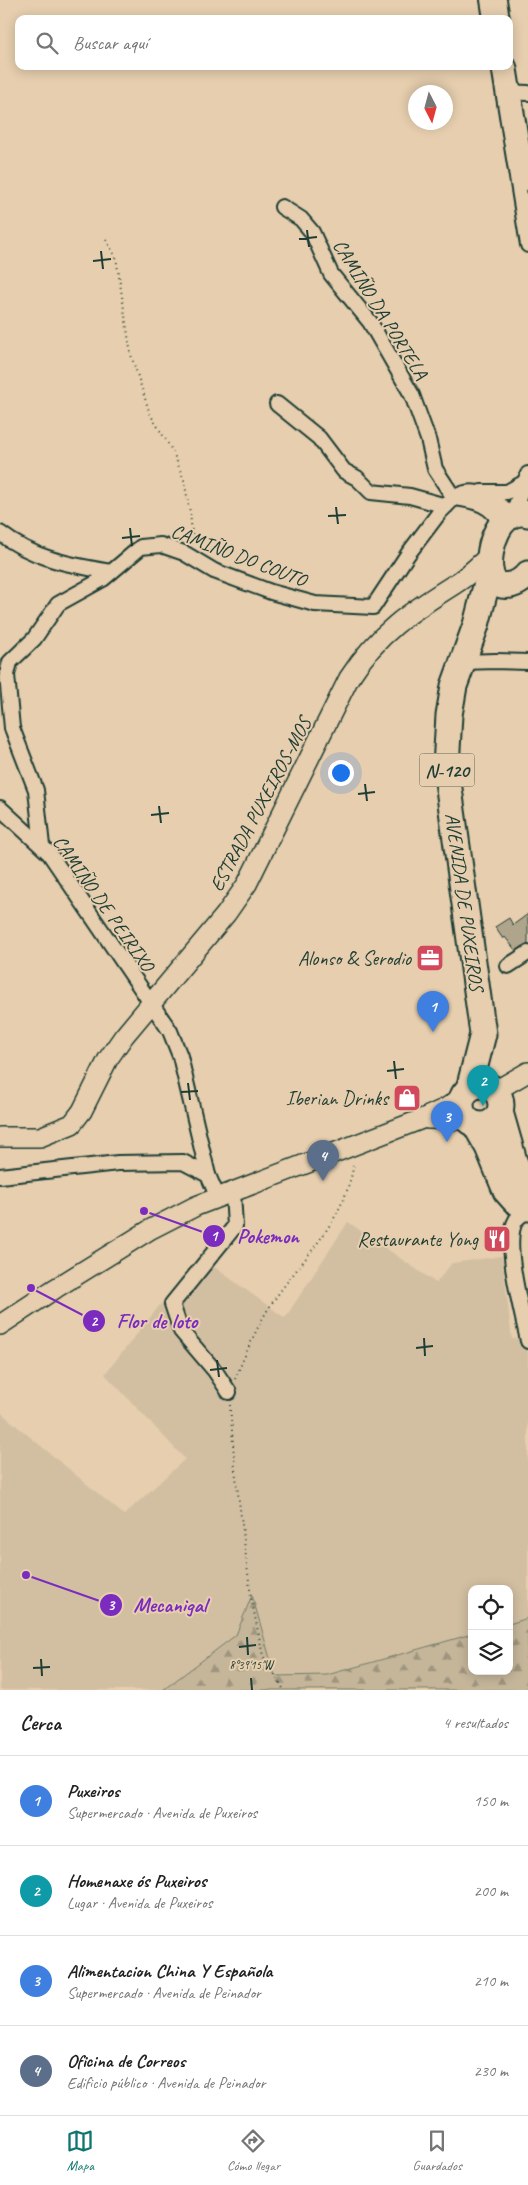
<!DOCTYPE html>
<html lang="es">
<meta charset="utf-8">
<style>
body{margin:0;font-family:Caveat,sans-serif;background:#f2f2f2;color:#222}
.controls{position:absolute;right:15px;bottom:15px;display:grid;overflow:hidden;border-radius:10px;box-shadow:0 2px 12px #0003}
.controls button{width:45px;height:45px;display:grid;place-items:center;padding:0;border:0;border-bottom:1px solid #e0e0e0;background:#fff;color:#222;font:25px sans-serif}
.compass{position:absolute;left:408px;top:85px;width:45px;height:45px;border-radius:50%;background:#fff;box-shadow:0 2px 12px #0003;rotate:174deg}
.you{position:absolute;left:340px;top:772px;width:18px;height:18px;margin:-12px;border:4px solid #fff;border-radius:50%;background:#1a73e8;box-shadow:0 0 0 8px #1a73e833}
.badge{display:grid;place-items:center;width:32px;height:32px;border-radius:50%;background:#0f766e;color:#fff;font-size:16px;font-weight:700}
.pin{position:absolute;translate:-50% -41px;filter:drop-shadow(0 1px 2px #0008)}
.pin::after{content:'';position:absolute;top:26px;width:18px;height:15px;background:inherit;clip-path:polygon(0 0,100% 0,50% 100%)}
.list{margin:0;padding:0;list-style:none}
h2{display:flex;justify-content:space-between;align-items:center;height:65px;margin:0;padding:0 20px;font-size:21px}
h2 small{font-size:16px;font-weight:400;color:#767676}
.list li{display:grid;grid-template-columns:32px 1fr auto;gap:15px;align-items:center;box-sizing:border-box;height:90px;padding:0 20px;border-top:1px solid #e0e0e0}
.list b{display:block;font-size:19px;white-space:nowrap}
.list p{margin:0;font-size:16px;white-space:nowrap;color:#767676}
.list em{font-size:16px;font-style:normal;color:#767676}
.icon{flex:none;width:28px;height:28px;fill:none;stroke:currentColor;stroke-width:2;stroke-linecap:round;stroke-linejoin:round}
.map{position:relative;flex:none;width:528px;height:1690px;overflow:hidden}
.search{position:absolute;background:#fff;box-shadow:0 2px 12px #0003;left:15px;right:15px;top:15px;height:55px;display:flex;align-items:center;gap:12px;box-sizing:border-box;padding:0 18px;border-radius:10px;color:#767676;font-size:19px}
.sheet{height:425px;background:#fff}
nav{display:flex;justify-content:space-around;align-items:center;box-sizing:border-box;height:70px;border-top:1px solid #e0e0e0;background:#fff;font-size:14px;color:#767676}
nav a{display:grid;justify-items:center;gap:2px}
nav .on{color:#0f766e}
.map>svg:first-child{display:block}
.built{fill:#d2bfa2}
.forest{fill:url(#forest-firs);stroke:#727a67}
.building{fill:#afa58c;stroke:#1f3d34}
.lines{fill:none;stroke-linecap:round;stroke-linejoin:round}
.street-casing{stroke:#1f3d34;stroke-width:18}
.secondary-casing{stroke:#1f3d34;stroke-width:22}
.highway-casing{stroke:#1f3d34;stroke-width:29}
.path{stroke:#1f3d34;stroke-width:2;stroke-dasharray:1 4;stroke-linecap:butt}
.street{stroke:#e6ceae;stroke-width:14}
.secondary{stroke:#e6ceae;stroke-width:19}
.highway{stroke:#e6ceae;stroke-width:25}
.ticks{fill:none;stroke:#1f3d34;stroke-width:2}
.labels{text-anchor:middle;stroke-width:4;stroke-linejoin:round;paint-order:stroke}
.shield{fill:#e6ceae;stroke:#5b6859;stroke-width:1}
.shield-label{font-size:19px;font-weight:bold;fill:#1f3d34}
.street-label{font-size:20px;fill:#1f3d34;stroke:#e6ceae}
.poi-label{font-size:20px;fill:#1f3d34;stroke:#e6ceae;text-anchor:end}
.ticks-label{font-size:12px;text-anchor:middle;fill:#1f3d34;stroke:#e6ceae;stroke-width:4;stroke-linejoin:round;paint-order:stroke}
.leader{fill:none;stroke:#7b2cbf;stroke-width:2}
.callout-dot{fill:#7b2cbf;stroke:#e6ceae;stroke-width:2}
.mark-label{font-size:15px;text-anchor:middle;font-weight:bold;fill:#fff}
.callout-label{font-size:21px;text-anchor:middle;font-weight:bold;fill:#7b2cbf;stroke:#e6ceae;stroke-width:4;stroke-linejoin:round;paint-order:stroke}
</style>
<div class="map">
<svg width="528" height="1690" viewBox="0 0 528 1690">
<defs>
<pattern id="forest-firs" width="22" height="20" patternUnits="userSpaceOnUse" patternTransform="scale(1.25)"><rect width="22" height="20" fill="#c5b69a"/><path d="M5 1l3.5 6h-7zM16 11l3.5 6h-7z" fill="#9f957e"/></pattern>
</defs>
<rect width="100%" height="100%" fill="#e6ceae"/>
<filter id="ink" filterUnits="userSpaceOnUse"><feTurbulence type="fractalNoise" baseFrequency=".02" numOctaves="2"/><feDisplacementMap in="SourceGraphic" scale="10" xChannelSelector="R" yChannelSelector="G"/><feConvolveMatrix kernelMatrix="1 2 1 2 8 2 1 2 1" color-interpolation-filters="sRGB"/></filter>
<g filter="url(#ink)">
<polygon class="built" points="348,1222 436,1283 452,1263 502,1256 512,1339 528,1336 528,1618 509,1624 509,1589 472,1589 472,1634 327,1675 275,1676 252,1596 237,1635 163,1690 0,1690 0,1412 124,1515 185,1459 105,1374 199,1256 285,1318"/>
<polygon class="forest" points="252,1595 275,1676 327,1675 472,1634 472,1671 509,1671 509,1624 528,1618 528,1690 163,1690 236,1635"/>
<polygon class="building" points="528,914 528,944 516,951 505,937 503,939 495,927 509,918 513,925"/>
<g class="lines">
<defs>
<g id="street">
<polyline points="488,0 491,19"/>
<polyline points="499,0 502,19"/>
<polyline points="499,66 528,245"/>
<polyline points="509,66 528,183"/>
<polyline points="504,92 528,93"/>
<polyline points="277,404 319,438 344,471 357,478 371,492 410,496 446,506"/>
<polyline points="481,492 507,492 525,482"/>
<path d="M500,525C494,505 473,500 454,498C475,483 495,500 512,515L528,474"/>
<path d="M0,533C33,559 71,565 111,572"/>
<polyline points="462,662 496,661 528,662"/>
<polyline points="0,808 49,853 170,1031 180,1056 208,1175 218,1198"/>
<polyline points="42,846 36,790 12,728 7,675 10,662 34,639 58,604 103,579 141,547 161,545 184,553 214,571 271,592 315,604 373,607 408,554 439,513 454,498 435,469 428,439 412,395 370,322 331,274 312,232 301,219 282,207"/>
<polyline points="508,966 528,953"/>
<polyline points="0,1176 118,1163 183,1162 208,1175"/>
<path d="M528,1210C524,1213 519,1216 516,1220C502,1242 523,1315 528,1341"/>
<polyline points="229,1392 215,1371 181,1331 172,1304 235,1226 233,1193"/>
</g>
<g id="secondary">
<polyline points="495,1091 528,1072"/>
<polyline points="428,1119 468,1120"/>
<path d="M0,1137H40L72,1124L82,1111L108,1059L124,1036L226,914L247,884L349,678C379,631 412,611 458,582C469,575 480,564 490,555"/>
<polyline points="0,1325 56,1288 151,1229 196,1206 422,1119 446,1108 463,1097"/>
</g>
<g id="highway">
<path d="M528,514C500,506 487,548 490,570C493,593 517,587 528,574"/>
<circle cx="481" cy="1105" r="20"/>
<polyline points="469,1089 483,1034 446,767 449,715 454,686 476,625 490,571"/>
<polyline points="500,1112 514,1161 528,1194"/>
<polyline points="475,1124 488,1147 506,1191 515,1201 528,1208"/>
</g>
</defs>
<use href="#street" class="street-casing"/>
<use href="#secondary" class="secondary-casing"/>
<use href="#highway" class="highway-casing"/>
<g class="path">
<polyline points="106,240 116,257 131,355 150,414 173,452 184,480 190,512 193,544"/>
<path d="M235,1379C244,1358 253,1336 264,1316C294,1264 345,1227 354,1162"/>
<polyline points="230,1405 235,1469 251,1597 263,1656 284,1690"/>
</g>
<use href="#street" class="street"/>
<use href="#secondary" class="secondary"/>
<use href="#highway" class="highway"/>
</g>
</g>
<path class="ticks" d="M307,230L309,247M299,239L317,237M101,251L103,269M93,261L111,259M336,507L338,524M328,516L346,515M130,528L132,546M122,538L140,536M365,784L367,801M358,794L375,792M159,806L161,823M151,815L169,813M394,1061L396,1079M387,1071L404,1069M188,1083L190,1100M181,1092L198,1091M424,1338L425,1356M416,1348L433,1346M217,1360L219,1377M210,1370L227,1368M247,1637L248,1655M239,1647L256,1645M41,1659L42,1676M33,1668L50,1667M251,1678L252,1690"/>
<defs>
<symbol id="office-square" viewBox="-11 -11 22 22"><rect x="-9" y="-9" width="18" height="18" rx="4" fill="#d1495b" stroke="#e6ceae"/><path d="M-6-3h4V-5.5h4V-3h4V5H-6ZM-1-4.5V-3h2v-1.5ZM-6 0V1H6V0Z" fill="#fff"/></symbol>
<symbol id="shop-square" viewBox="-11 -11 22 22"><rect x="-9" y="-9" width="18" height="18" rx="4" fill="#d1495b" stroke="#e6ceae"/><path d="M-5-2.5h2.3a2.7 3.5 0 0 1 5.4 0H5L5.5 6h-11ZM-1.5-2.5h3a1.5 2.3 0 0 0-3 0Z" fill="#fff"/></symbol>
<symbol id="restaurant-square" viewBox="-11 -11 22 22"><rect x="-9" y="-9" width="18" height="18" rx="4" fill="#d1495b" stroke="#e6ceae"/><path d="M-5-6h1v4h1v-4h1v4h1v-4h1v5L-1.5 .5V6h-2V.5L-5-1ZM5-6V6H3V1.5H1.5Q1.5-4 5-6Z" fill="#fff"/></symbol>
</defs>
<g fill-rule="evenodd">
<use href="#office-square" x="414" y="942" width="32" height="32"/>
<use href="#shop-square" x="391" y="1082" width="32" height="32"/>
<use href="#restaurant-square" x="481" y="1223" width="32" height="32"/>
</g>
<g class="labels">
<rect class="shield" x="419.5" y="753.5" width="55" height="33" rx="4"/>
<g class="shield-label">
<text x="447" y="777">N-120</text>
</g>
<g class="street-label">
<text transform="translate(381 309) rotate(58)" y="7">CAMIÑO DA PORTELA</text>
<text transform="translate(239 555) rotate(21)" y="7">CAMIÑO DO COUTO</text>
<text transform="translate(260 804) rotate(-62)" y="7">ESTRADA PUXEIROS-MOS</text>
<text transform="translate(465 902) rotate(82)" y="7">AVENIDA DE PUXEIROS</text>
<text transform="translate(104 903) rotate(55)" y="7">CAMIÑO DE PEIRIXO</text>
</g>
<g class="poi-label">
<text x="411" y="965">Alonso &amp; Serodio</text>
<text x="388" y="1105">Iberian Drinks</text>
<text x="478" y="1246">Restaurante Yong</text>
</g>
</g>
<g class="ticks-label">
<text x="251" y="1669">8°39'15"W</text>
</g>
<path class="leader" d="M144 1211L214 1236M31 1288L94 1321M26 1575L111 1605"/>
<g class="callout-dot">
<circle cx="144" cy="1211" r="5"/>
<circle cx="31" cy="1288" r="5"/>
<circle cx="26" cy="1575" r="5"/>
<circle cx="214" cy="1236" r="12"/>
<circle cx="94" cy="1321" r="12"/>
<circle cx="111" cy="1605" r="12"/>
</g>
<g class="mark-label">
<text x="214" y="1241">1</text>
<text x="94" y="1326">2</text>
<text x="111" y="1610">3</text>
</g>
<g class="callout-label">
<text x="268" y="1243">Pokemon</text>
<text x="157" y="1328">Flor de loto</text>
<text x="170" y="1612">Mecanigal</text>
</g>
</svg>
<div class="controls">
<button><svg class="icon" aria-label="locate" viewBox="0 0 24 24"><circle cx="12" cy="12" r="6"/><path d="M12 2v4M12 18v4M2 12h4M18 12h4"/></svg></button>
<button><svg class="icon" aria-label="layers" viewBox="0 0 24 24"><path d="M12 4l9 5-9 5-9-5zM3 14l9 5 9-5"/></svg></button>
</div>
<svg class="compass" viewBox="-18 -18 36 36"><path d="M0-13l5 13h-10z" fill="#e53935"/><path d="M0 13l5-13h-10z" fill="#767676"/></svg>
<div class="you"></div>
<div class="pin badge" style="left:433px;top:1032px;background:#3f7fe0">1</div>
<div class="pin badge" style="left:483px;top:1106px;background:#0f9aa8">2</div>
<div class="pin badge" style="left:447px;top:1142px;background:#3f7fe0">3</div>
<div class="pin badge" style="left:323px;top:1181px;background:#5c6f8a">4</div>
<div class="search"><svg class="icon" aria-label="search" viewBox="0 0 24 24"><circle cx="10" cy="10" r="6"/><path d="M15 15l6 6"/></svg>Buscar aquí</div>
</div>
<section class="sheet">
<h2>Cerca<small>4 resultados</small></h2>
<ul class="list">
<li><span class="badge" style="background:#3f7fe0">1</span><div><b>Puxeiros</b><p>Supermercado · Avenida de Puxeiros</p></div><em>150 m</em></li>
<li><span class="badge" style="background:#0f9aa8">2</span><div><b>Homenaxe ós Puxeiros</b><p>Lugar · Avenida de Puxeiros</p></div><em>200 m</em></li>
<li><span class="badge" style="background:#3f7fe0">3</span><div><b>Alimentacion China Y Española</b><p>Supermercado · Avenida de Peinador</p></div><em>210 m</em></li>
<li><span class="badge" style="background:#5c6f8a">4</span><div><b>Oficina de Correos</b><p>Edificio público · Avenida de Peinador</p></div><em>230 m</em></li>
</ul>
</section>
<nav>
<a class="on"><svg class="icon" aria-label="map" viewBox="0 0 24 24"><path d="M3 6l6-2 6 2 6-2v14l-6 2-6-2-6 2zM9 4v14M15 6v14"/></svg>Mapa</a>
<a><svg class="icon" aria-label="directions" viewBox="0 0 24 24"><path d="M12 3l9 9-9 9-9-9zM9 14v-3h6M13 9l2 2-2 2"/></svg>Cómo llegar</a>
<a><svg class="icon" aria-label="saved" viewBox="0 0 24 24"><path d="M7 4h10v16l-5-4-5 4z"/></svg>Guardados</a>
</nav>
